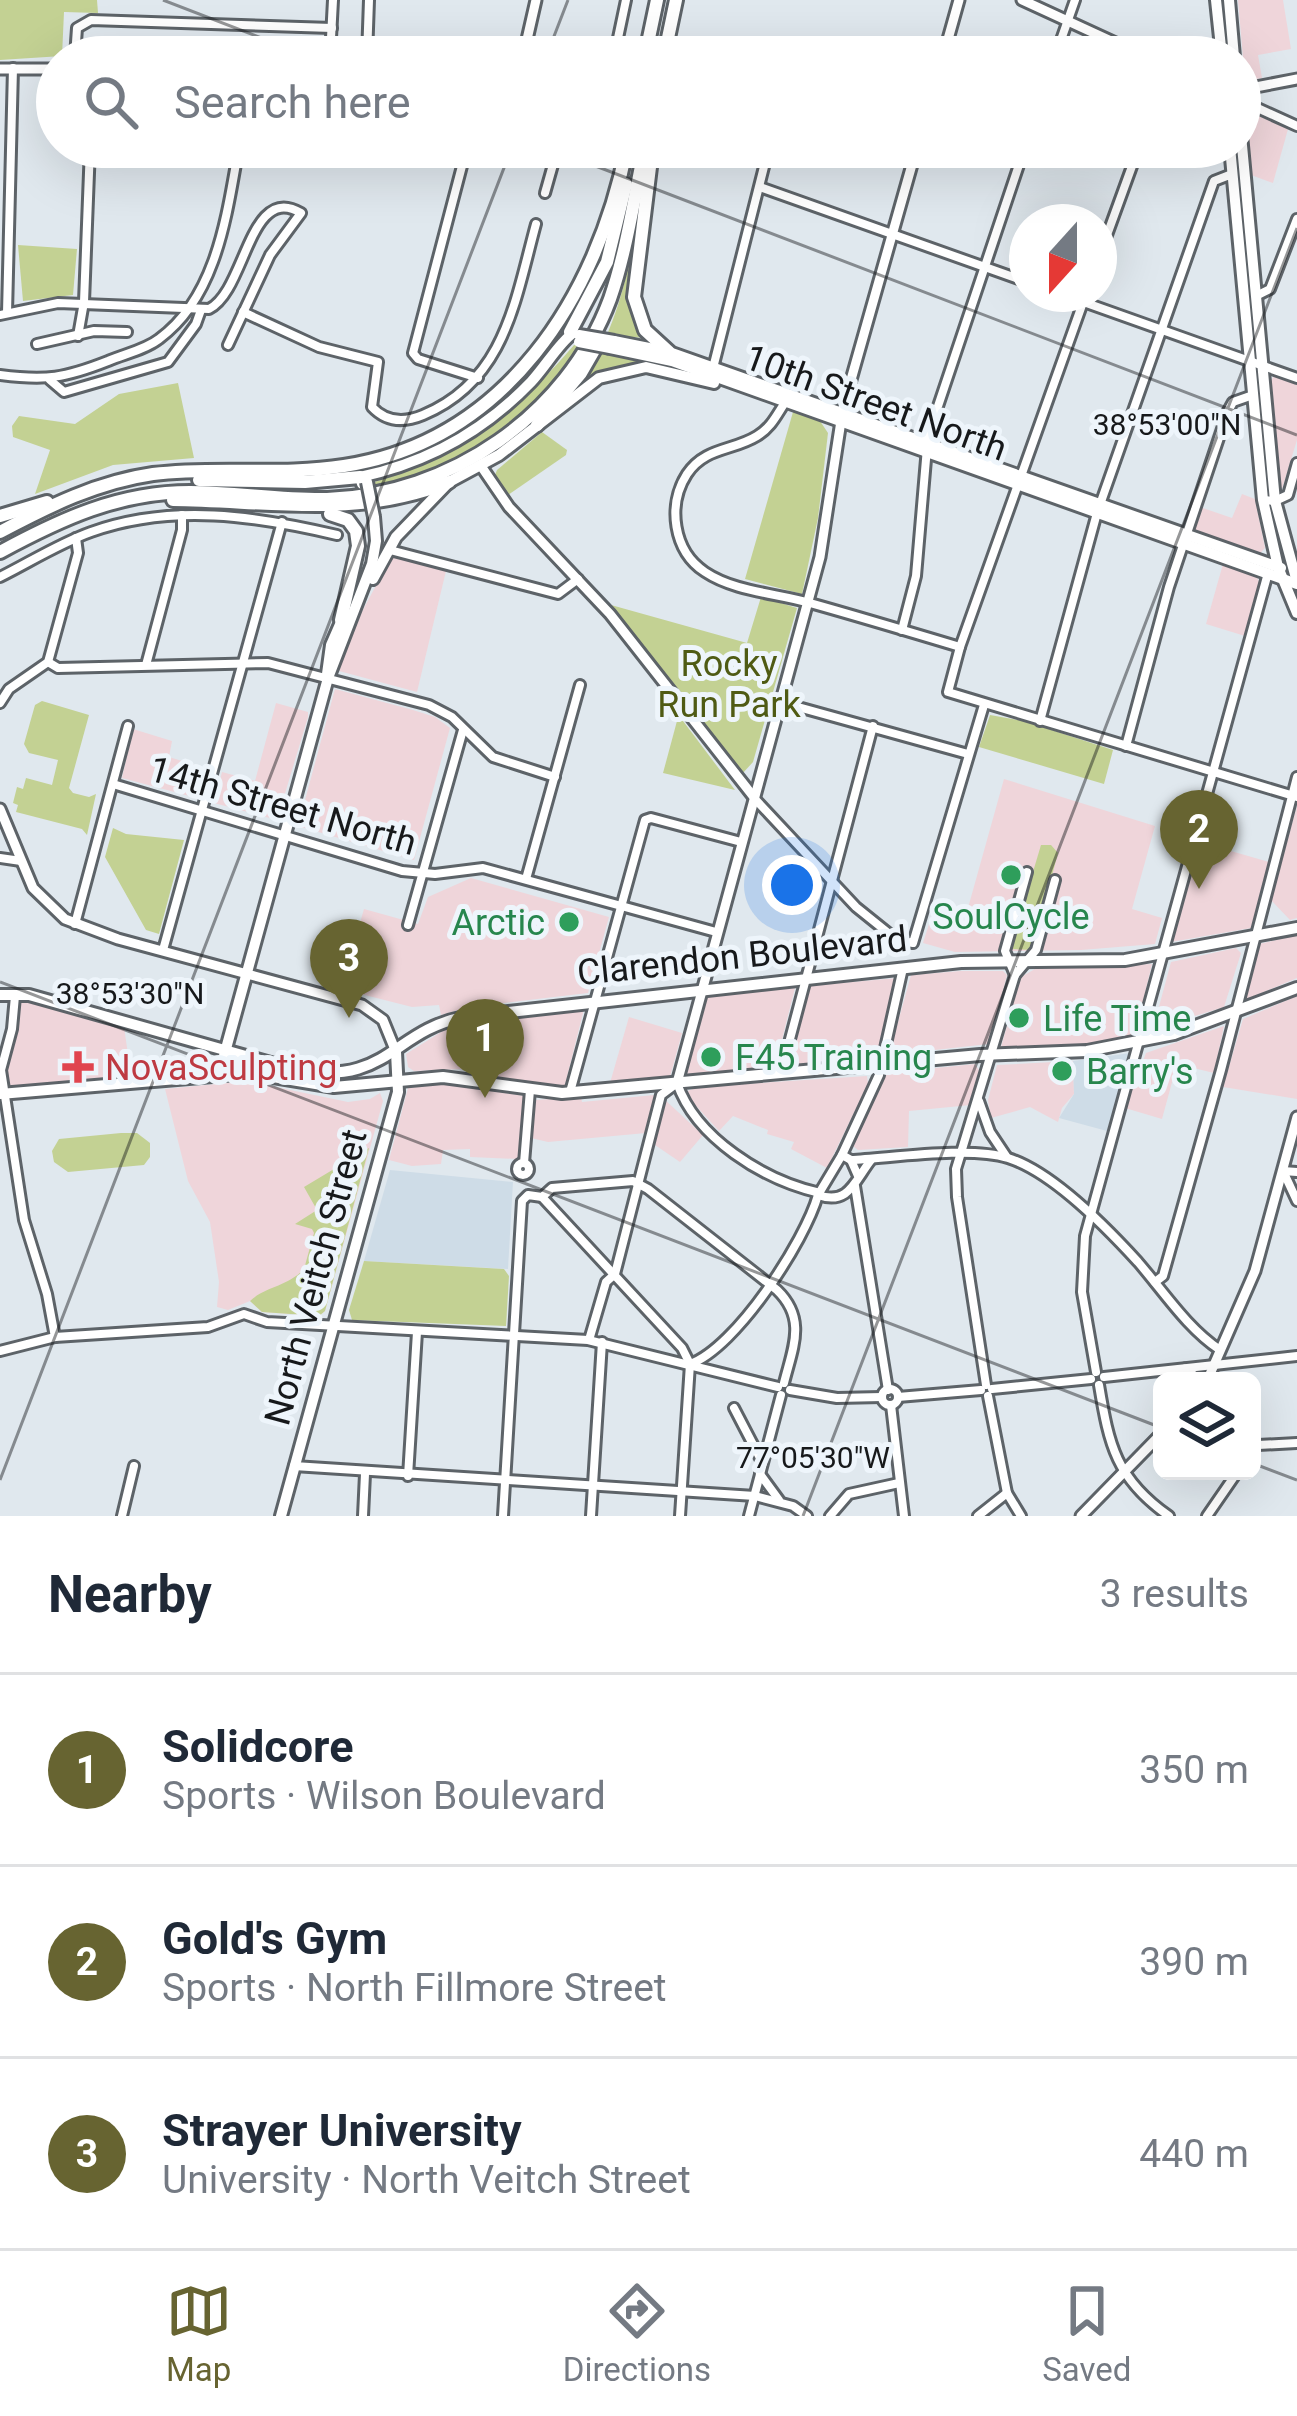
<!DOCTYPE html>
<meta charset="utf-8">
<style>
body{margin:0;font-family:Roboto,sans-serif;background:#f2f2f3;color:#1f2937}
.controls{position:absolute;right:36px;bottom:36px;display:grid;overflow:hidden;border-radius:18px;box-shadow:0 12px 48px #0002}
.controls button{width:108px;height:108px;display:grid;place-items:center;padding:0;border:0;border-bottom:3px solid #e0e1e3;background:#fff;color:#1f2937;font:60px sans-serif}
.compass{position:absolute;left:1009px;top:204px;width:108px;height:108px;border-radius:50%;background:#fff;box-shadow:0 12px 48px #0002;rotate:201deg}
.you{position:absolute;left:792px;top:885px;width:42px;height:42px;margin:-30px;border:9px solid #fff;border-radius:50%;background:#1a73e8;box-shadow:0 0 0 18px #1a73e833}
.badge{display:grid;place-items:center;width:78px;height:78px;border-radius:50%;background:#676431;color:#fff;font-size:39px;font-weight:700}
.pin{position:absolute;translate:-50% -99px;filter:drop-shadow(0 3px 6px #0008)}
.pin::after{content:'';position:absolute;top:63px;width:42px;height:36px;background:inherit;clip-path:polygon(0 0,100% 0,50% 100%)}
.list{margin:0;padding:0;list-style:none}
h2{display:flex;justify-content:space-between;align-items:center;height:156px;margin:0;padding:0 48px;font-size:51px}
h2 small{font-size:39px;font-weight:400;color:#747a83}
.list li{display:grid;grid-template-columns:78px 1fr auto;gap:36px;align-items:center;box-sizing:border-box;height:192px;padding:0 48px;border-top:3px solid #e0e1e3}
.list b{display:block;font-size:45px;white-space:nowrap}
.list p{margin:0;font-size:39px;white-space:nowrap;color:#747a83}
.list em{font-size:39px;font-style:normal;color:#747a83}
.icon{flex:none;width:66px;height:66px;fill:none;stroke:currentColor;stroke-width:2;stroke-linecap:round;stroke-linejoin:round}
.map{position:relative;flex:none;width:1297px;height:1516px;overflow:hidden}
.search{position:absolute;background:#fff;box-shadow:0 12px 48px #0002;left:36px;right:36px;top:36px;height:132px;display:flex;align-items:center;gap:30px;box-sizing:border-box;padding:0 42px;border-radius:66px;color:#747a83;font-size:45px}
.sheet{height:732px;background:#fff}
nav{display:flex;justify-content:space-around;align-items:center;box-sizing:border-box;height:168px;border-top:3px solid #e0e1e3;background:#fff;font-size:33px;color:#747a83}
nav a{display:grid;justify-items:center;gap:6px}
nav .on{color:#676431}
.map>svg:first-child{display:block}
.commercial{fill:#efd5da}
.built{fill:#cedce7}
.green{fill:#c3d193}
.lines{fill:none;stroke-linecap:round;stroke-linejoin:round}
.minor-casing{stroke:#5d6368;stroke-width:14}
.tertiary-casing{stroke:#5d6368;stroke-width:15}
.secondary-casing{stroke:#5d6368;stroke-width:16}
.primary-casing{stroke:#5d6368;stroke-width:16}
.trunk-casing{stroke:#5d6368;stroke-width:18}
.minor{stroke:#fff;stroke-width:8}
.tertiary{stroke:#fff;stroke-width:9}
.secondary{stroke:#fff;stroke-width:10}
.primary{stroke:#fff;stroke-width:10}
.trunk{stroke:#fff;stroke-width:12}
.secondary-bridge-casing{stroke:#5d6368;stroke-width:16;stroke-linecap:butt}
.secondary-bridge{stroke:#fff;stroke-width:10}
.ticks{fill:none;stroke:#17191b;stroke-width:3;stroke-opacity:0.45}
.leisure-dot{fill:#2e9e5b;stroke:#eef5fb;stroke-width:4.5}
.health-dot{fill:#e0444e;stroke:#eef5fb;stroke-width:4.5}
.labels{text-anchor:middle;stroke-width:10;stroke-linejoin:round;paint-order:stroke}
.street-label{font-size:36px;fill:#17191b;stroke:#eef5fb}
.park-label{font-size:36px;fill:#4f5b14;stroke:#eef5fb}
.leisure-label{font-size:36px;fill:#27864d;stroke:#eef5fb;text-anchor:start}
.health-label{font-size:36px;fill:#be3a42;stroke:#eef5fb;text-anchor:start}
.ticks-label{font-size:30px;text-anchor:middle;fill:#17191b;stroke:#eef5fb;stroke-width:10;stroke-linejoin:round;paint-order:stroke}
</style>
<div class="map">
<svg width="1297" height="1516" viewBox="0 0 1297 1516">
<rect width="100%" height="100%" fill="#e0e8ee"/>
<g class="commercial">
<polygon points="1238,0 1283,0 1291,49 1258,55 1262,78 1245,81"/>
<polygon points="1247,110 1288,129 1273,183 1251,175"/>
<polygon points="1274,376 1297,385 1297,440 1282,489 1278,487 1268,385"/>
<polygon points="1242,494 1255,499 1265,548 1258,555 1192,530 1200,507 1232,518"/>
<polygon points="392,556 446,571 417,692 339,671 352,630"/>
<polygon points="1223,564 1257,577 1259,582 1245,636 1206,624"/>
<polygon points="335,689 413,710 435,717 450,728 414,860 298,826"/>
<polygon points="276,703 308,712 308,717 277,820 214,803 222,772 255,781"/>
<polygon points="133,729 172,741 169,757 205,768 197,798 122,778"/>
<polygon points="1004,779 1155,826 1132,909 1162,918 1155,944 1081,950 955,952 923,943 929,924 961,933"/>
<polygon points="1297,806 1297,918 1290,920 1271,900"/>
<polygon points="1196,841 1269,862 1251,928 1171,942"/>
<polygon points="471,878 609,917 588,993 469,1007 441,1015 439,1005 412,1007 341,989 364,909 418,924 428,897"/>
<polygon points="1297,935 1297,978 1245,1000 1259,944"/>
<polygon points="1236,948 1241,953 1224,1007 1153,1029 1171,962"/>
<polygon points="1152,964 1134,1038 1091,1044 1001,1047 1021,977 1035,969"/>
<polygon points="961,971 1003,971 1007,975 989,1044 889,1055 911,975"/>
<polygon points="898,978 878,1058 785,1066 806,986"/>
<polygon points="795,988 775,1067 687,1074 705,997"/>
<polygon points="1297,996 1297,1099 1223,1087 1243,1019"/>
<polygon points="23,998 124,1027 131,1075 11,1087 7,1084 6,1058 16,1031 18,1006"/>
<polygon points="584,1009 564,1089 485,1077 478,1073 494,1018"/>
<polygon points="629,1017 682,1033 670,1077 610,1083"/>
<polygon points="478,1025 465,1069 414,1071 408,1067 406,1054 446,1029"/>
<polygon points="1224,1026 1214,1073 1177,1064 1162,1119 1125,1108 1146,1053"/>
<polygon points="1073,1061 1074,1094 1062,1108 1058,1122 1030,1107 991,1118 988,1100 997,1065"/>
<polygon points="975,1064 980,1072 971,1105 909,1111 908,1147 858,1150 853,1146 886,1073"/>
<polygon points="867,1076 868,1084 827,1168 791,1149 794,1142 767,1134 768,1130 733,1116 719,1131 687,1096 688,1091 697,1087"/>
<polygon points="247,1081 348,1102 370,1099 380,1093 383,1101 325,1311 319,1316 262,1312 250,1301 228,1310 217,1307 219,1282 210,1222 188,1181 165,1089"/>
<polygon points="445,1083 524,1096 519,1159 470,1157 470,1149 443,1150 441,1164 412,1166 389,1160 408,1088"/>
<polygon points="654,1095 646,1133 548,1142 531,1138 535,1100 581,1097 582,1102"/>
<polygon points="664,1099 703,1135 680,1162 655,1145"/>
</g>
<g class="built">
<polygon points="1130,1053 1107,1131 1059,1118 1074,1094 1073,1061"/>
<polygon points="390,1170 513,1182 508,1269 364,1261"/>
</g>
<g class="green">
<polygon points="0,0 97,0 98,13 64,12 62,56 0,60"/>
<path d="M640,201L631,284L647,338L614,336L645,356L696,373C651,362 619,361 579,387C618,328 630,269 640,201Z"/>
<polygon points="18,245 77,249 73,295 23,301"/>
<path d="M574,345L579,346C529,420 462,467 374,487V482C454,459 521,408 574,345Z"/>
<polygon points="178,383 194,458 113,465 35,494 50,450 13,437 12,426 19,416 75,424 119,394"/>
<polygon points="793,412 820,421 828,433 818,518 802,594 745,579"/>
<polygon points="542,432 567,450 566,455 508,495 495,475 497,470"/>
<polygon points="761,597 797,608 753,762 742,774 611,605 747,643"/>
<polygon points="42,701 89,715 69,788 73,793 89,797 96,794 87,835 82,829 16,812 18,805 13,803 17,787 23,789 26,778 52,785 58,760 29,753 24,744 35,705"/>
<polygon points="990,715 1024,721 1113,750 1104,784 979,747"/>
<polygon points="677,721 683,721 735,790 663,773"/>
<polygon points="113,828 126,834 184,840 159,934 146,930 105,857"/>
<polygon points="1041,845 1051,845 1058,853 1032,950 1010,949"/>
<polygon points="121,1133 137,1133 150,1143 150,1157 144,1165 68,1172 54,1162 52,1151 59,1139"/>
<path d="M369,1148L325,1311L319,1316L262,1312L250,1301C266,1286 287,1287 304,1269L314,1233L312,1229L295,1224L317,1210L304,1187Z"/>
<polygon points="364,1261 504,1269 509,1276 506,1326 352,1320 349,1310"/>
</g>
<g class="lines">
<defs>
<g id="minor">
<polyline points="75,57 77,28 91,20 332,28"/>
<polyline points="330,57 333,0"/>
<polyline points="367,57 369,0"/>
<polyline points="614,57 626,0"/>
<polyline points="1055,57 1075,0"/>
<polyline points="1240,100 1297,126"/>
<polyline points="467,147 413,353 418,359 478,378"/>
<polyline points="760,187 1027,282"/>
<polyline points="545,193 558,147"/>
<polyline points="1099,257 1139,147"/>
<polyline points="1061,294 1297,378"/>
<polyline points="1086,294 960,647 948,692 1297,797"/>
<polyline points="1256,296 1270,289 1297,219"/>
<path d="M243,312L319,347L378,362L372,407C386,422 404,423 423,415C505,381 515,301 536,224"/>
<polyline points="7,313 13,68"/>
<path d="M0,315L58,303L209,309C246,291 249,182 301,213L270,255L228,345"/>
<polyline points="78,336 84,302 90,147"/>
<polyline points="37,344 94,331 127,332"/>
<polyline points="712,372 769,147"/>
<path d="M0,375C46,381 65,378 108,361C124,354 145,350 159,339C218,296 227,212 239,147"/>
<polyline points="50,380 64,392 168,362 196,324 201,310"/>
<path d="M786,401C777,414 772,427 757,436C733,451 705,447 687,474C667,505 673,551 705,572C735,592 776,593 810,603C860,617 910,632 960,647"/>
<polyline points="1263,500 1275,501 1288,495 1297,463"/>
<polyline points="390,550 558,594 578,579"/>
<path d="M0,577C30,562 60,543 91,532C172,503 256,516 337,535"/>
<polyline points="902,630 916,576 928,436 1025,147"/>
<polyline points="48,662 58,668 268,663 429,705 452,717 493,757 555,777"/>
<polyline points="146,665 182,530 182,515"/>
<polyline points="780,702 968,754"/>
<polyline points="0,703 9,689 48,662 78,553 76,538"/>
<polyline points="1040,721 1097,513 1214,181 1232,174"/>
<polyline points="1126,746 1169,587 1228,411 1233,402 1253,395"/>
<polyline points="113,784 402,871 435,874 483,868 716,932"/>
<polyline points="755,799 856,907 897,940 913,943 984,705"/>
<polyline points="0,858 21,861"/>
<polyline points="526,879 580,685"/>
<polyline points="75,924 128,726"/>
<polyline points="408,925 463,730"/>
<polyline points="163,950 282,522"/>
<polyline points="1015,975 1005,951 1027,872"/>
<polyline points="15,996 12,1029 1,1070 24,1220 47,1294 55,1337"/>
<polyline points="781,1073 873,726"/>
<polyline points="570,1092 645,820 651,818 741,842"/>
<polyline points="979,1101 990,1132 1006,1156"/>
<polyline points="842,1155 879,1075 903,968"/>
<path d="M851,1160C892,1158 969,1146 1008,1158C1053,1172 1107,1228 1138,1262C1164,1292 1187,1328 1220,1350"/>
<circle cx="523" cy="1169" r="6"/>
<polyline points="524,1163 530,1090"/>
<polyline points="1297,1172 1283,1171 1297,1201"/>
<path d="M858,1176L851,1160L842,1155L818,1195C849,1206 855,1180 871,1160"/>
<polyline points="855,1186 888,1390"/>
<polyline points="542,1197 682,1348 690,1364"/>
<polyline points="1155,1282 1163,1276 1221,1070 1297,777"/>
<path d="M589,1340L606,1282L615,1274L661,1095L677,1083C696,1138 763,1180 820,1193"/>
<polyline points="0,1351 55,1337 208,1327 244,1314 267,1322 588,1340 778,1387"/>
<polyline points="1096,1372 1082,1292 1085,1236 1268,573"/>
<polyline points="1104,1377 1297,1356"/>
<polyline points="986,1385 957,1197 956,1169 1015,975 1036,950 1055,880"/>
<path d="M1099,1385C1109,1445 1116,1479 1169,1516"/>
<polyline points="992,1389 1091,1379"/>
<circle cx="890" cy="1397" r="8"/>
<polyline points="790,1390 837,1398 882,1397"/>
<polyline points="988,1396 1007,1493 1021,1516"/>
<polyline points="898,1397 981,1390"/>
<polyline points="891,1405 904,1516"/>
<polyline points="734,1408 761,1460"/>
<polyline points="1258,1445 1297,1443"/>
<polyline points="294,1466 755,1496 793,1506 807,1516"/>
<polyline points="760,1474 779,1500"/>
<polyline points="408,1476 417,1332"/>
<polyline points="122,1516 134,1466"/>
<polyline points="363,1516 365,1474"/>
<path d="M503,1516L522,1201L528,1195L542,1197L552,1188L633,1181L648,1189L777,1290C807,1319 793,1347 784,1383"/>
<polyline points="591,1516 602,1342"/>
<path d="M680,1516L690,1364C736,1348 805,1241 818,1195"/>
<polyline points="749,1516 781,1395"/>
<polyline points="830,1516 849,1494 899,1483"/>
<polyline points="978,1516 1007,1493"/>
<polyline points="1207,1516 1238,1471"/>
</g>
<g id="tertiary">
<polyline points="1022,0 1146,57"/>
<polyline points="523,57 536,0"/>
<polyline points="943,57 959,0"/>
<polyline points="0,69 57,69"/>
<polyline points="1240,90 1297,79"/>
<polyline points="481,466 509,507 610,614 753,796"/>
<polyline points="0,809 33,888 65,919 118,939 362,1005 383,1020 396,1052"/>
<polyline points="677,1083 820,557 843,408 917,147"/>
<polyline points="1185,1369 1201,1381"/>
<polyline points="1207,1381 1255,1271 1297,1117"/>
<polyline points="1081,1516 1162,1433"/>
</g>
<g id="secondary">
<polyline points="614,341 669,352 1281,568"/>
<polyline points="610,348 672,361 1297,584"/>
<path d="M362,484L360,477C426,463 484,431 531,382C545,367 559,343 573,333"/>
<polyline points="373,579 396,537 449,482 499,455 599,378 646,367 714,383"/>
<polyline points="327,674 331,645 345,613"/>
<polyline points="219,1074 328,678 372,564 376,541 374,517"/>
<polyline points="281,1516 398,1092 396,1052"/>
</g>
<g id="primary">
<polyline points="1216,0 1222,57"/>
<polyline points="1229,0 1234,57"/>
<polyline points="1240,124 1275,501 1297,582"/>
<polyline points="1230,147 1263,500 1278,567 1297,613"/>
<path d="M0,995H29L292,1069C388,1088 391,1031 464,1017L961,962L1125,960L1297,928"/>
<polyline points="0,1094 248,1073 334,1087 443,1077 562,1093 980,1055 1087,1051 1174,1034 1297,988"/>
</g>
<g id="trunk">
<polyline points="645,57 657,0"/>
<polyline points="664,57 676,0"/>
<polyline points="652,151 634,297 645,330 669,352"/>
<polyline points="570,332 607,262 626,184"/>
<polyline points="537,425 581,373 600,340"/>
<polyline points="199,480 305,482 360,477"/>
<path d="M173,500C269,501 357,519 449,482"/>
<polyline points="330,514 348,520 356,531 358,546 341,620"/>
<polyline points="0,516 47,502"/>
<path d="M0,532C49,506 97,482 153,474C216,466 281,476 344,466C506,441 597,297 627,147"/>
<path d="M0,552C61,519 119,492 190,492C235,492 281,500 327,499C450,495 567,415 610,299C627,250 634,197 645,147"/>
</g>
</defs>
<use href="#minor" class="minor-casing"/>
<use href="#tertiary" class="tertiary-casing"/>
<use href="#secondary" class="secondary-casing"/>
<use href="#primary" class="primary-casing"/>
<use href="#trunk" class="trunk-casing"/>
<use href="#minor" class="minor"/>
<use href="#tertiary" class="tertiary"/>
<use href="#secondary" class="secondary"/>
<use href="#primary" class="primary"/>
<use href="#trunk" class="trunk"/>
<defs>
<g id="secondary-bridge">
<polyline points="579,335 614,341"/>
<polyline points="579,342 610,348"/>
<polyline points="367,482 374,517"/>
</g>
</defs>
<use href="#secondary-bridge" class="secondary-bridge-casing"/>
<use href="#secondary-bridge" class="secondary-bridge"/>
</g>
<path class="ticks" d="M163,0L311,57M546,57L568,0M546,147L1297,435M0,982L1162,1428M1252,1463L1297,1480M0,1480L512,147M803,1516L1297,228"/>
<g class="leisure-dot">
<circle cx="1011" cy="875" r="12"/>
<circle cx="569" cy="922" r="12"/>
<circle cx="1019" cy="1018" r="12"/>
<circle cx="711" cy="1057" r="12"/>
<circle cx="1062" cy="1071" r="12"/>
</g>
<path class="health-dot" d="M72 1049h12v12h12v12h-12v12h-12v-12h-12v-12h12z"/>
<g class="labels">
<g class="street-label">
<text transform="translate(876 402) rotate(20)" y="13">10th Street North</text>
<text transform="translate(283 805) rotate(16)" y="13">14th Street North</text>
<text transform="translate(742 955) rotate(-6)" y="13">Clarendon Boulevard</text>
<text transform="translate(315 1277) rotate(-75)" y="13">North Veitch Street</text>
</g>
<g class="park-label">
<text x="729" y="676">Rocky<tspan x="729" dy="41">Run Park</tspan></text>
</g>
<g class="leisure-label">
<text x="1011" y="929" text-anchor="middle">SoulCycle</text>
<text x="545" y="935" text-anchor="end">Arctic</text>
<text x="1043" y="1031">Life Time</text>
<text x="735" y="1070">F45 Training</text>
<text x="1086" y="1084">Barry's</text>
</g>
<g class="health-label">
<text x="105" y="1080">NovaSculpting</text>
</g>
</g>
<g class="ticks-label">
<text x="1167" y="435">38°53'00"N</text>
<text x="130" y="1004">38°53'30"N</text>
<text x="813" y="1468">77°05'30"W</text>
</g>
</svg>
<div class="controls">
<button><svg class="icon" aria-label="layers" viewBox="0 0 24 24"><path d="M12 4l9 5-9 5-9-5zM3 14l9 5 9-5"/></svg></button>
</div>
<svg class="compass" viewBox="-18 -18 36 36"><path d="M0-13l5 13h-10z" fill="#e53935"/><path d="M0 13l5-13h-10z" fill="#747a83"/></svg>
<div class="you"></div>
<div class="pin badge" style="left:485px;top:1098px">1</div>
<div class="pin badge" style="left:1199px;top:889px">2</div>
<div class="pin badge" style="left:349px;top:1018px">3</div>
<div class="search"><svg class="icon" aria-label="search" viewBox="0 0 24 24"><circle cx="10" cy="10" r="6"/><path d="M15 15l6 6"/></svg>Search here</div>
</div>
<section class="sheet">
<h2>Nearby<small>3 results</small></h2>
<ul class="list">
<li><span class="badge">1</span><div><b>Solidcore</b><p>Sports · Wilson Boulevard</p></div><em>350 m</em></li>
<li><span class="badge">2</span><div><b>Gold's Gym</b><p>Sports · North Fillmore Street</p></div><em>390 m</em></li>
<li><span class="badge">3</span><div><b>Strayer University</b><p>University · North Veitch Street</p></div><em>440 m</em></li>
</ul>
</section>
<nav>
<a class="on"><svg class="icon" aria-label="map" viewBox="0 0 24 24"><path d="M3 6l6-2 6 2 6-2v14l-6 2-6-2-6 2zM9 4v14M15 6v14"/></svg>Map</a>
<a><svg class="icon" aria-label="directions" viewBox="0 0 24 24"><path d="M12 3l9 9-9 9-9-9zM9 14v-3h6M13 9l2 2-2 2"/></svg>Directions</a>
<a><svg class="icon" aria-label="saved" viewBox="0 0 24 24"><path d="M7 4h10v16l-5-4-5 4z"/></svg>Saved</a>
</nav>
